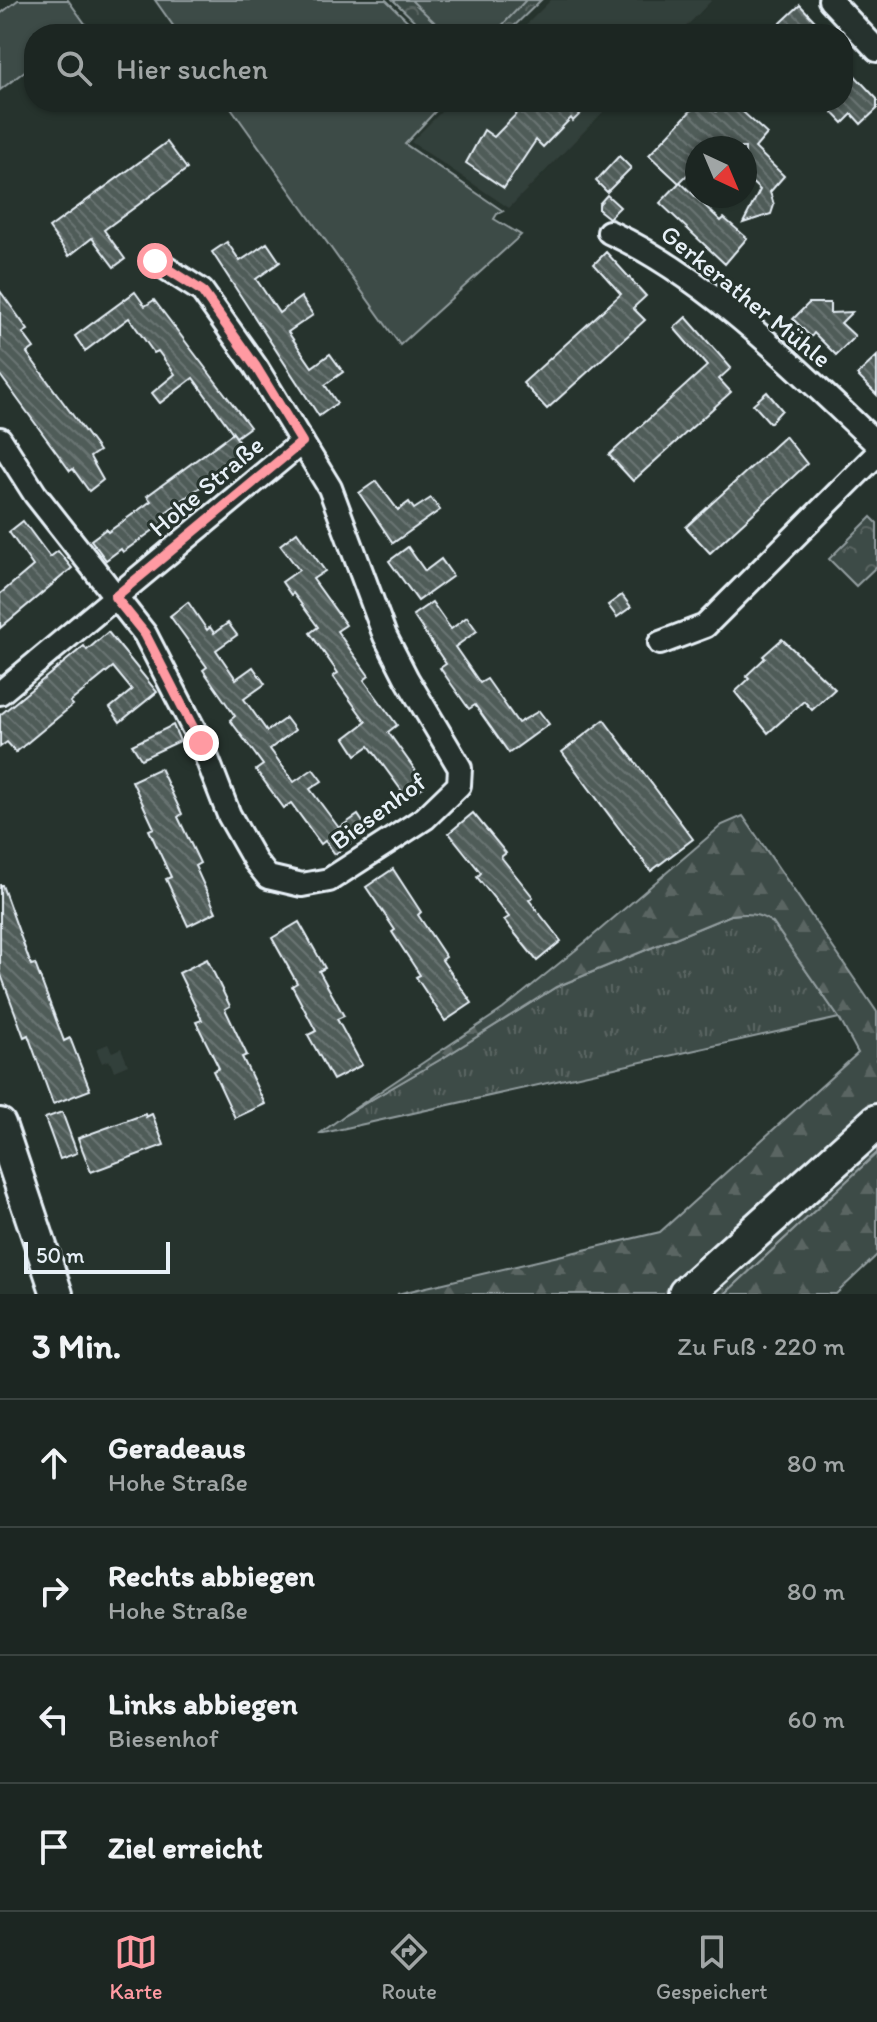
<!DOCTYPE html>
<html lang="de">
<meta charset="utf-8">
<style>
body{margin:0;font-family:Itim,sans-serif;background:#252e2a;color:#f1f3f6}
.compass{position:absolute;left:685px;top:136px;width:72px;height:72px;border-radius:50%;background:#1c2622;box-shadow:0 2px 6px #0004;rotate:136deg}
.scale{position:absolute;left:24px;bottom:20px;width:146px;box-sizing:border-box;padding-left:8px;border:4px solid #e8f1f8;border-top:0;font-size:22px;line-height:28px;white-space:nowrap;color:#e8f1f8;-webkit-text-stroke:6px #26332d;paint-order:stroke}
.stop{position:absolute;width:24px;height:24px;margin:-18px;border:6px solid #ff9aa2;border-radius:50%;background:#fff}
.stop.end{background:#ff9aa2;border-color:#fff;box-shadow:0 2px 8px #0008}
.list{margin:0;padding:0;list-style:none}
h2{display:flex;justify-content:space-between;align-items:center;height:104px;margin:0;padding:0 32px;font-size:34px}
h2 small{font-size:26px;font-weight:400;color:#a0a5a5}
.list li{display:grid;grid-template-columns:52px 1fr auto;gap:24px;align-items:center;box-sizing:border-box;height:128px;padding:0 32px;border-top:2px solid #3a4340}
.list b{display:block;font-size:30px;white-space:nowrap}
.list p{margin:0;font-size:26px;white-space:nowrap;color:#a0a5a5}
.list em{font-size:26px;font-style:normal;color:#a0a5a5}
.icon{flex:none;width:44px;height:44px;fill:none;stroke:currentColor;stroke-width:2;stroke-linecap:round;stroke-linejoin:round}
.map{position:relative;flex:none;width:877px;height:1294px;overflow:hidden}
.search{position:absolute;background:#1c2622;box-shadow:0 2px 6px #0004;left:24px;right:24px;top:24px;height:88px;display:flex;align-items:center;gap:20px;box-sizing:border-box;padding:0 28px;border-radius:32px;color:#a0a5a5;font-size:30px}
.sheet{height:616px;background:#1c2622}
nav{display:flex;justify-content:space-around;align-items:center;box-sizing:border-box;height:112px;border-top:2px solid #3a4340;background:#1c2622;font-size:22px;color:#a0a5a5}
nav a{display:grid;justify-items:center;gap:4px}
nav .on{color:#ff9aa2}
.map>svg:first-child{display:block}
.built{fill:#333f3a}
.grass{fill:url(#grass-tufts);stroke:#939ea0;stroke-width:2}
.forest{fill:url(#forest-firs);stroke:#939ea0;stroke-width:2}
.park{fill:url(#park-crowns);stroke:#939ea0;stroke-width:2}
.garden{fill:#3e4b47;stroke:#939ea0;stroke-width:2}
.building{fill:url(#building-back-hatch);stroke:#e8f1f8;stroke-width:2}
.lines{fill:none;stroke-linecap:round;stroke-linejoin:round}
.street-casing{stroke:#e8f1f8;stroke-width:28}
.secondary-casing{stroke:#e8f1f8;stroke-width:36}
.primary-casing{stroke:#e8f1f8;stroke-width:40}
.street{stroke:#26332d;stroke-width:22}
.secondary{stroke:#26332d;stroke-width:30}
.primary{stroke:#26332d;stroke-width:34}
.route{stroke:#ff9aa2;stroke-width:10}
.labels{text-anchor:middle;stroke-width:6;stroke-linejoin:round;paint-order:stroke}
.street-label{font-size:26px;fill:#e8f1f8;stroke:#26332d}
</style>
<div class="map">
<svg width="877" height="1294" viewBox="0 0 877 1294">
<defs>
<pattern id="grass-tufts" width="24" height="20" patternUnits="userSpaceOnUse" patternTransform="scale(2)"><rect width="24" height="20" fill="#3e4b47"/><path d="M3 7l-1-3M5 7V3M7 7l1-3M15 17l-1-3M17 17v-4M19 17l1-3" fill="none" stroke="#5a6562"/></pattern>
<pattern id="forest-firs" width="22" height="20" patternUnits="userSpaceOnUse" patternTransform="scale(2)"><rect width="22" height="20" fill="#3e4b47"/><path d="M5 1l3.5 6h-7zM16 11l3.5 6h-7z" fill="#5a6562"/></pattern>
<pattern id="park-crowns" width="20" height="18" patternUnits="userSpaceOnUse" patternTransform="scale(2)"><rect width="20" height="18" fill="#3e4b47"/><path d="M2 6a3 3 0 1 1 6 0M12 15a3 3 0 1 1 6 0" fill="none" stroke="#5a6562"/></pattern>
<pattern id="building-back-hatch" width="6" height="6" patternUnits="userSpaceOnUse" patternTransform="scale(2)"><rect width="6" height="6" fill="#505c59"/><path d="M-1 5l2 2M0 0l6 6M5-1l2 2" fill="none" stroke="#697472"/></pattern>
</defs>
<rect width="100%" height="100%" fill="#26332d"/>
<filter id="ink" filterUnits="userSpaceOnUse"><feTurbulence type="fractalNoise" baseFrequency=".0125" numOctaves="2"/><feDisplacementMap in="SourceGraphic" scale="16" xChannelSelector="R" yChannelSelector="G"/><feConvolveMatrix kernelMatrix="1 2 1 2 8 2 1 2 1" color-interpolation-filters="sRGB"/></filter>
<g filter="url(#ink)">
<g class="built">
<polygon points="551,0 712,0 679,34 517,34"/>
<polygon points="451,102 613,102 509,208 411,142"/>
<polygon points="108,1044 112,1052 121,1048 128,1065 114,1071 109,1060 102,1063 96,1049"/>
</g>
<g class="grass">
<polygon points="749,913 762,915 773,923 839,1018 319,1134 345,1115 443,1058 556,987 731,915"/>
<polygon points="877,1139 877,1153 725,1294 710,1294"/>
</g>
<g class="forest">
<path d="M743,816L877,1012V1102L671,1294H397L660,1232L858,1053L839,1018L773,923C758,913 748,913 731,915L556,987L443,1058L345,1115L503,1009L588,940L722,825Z"/>
<polygon points="877,1153 877,1255 836,1294 725,1294"/>
</g>
<g class="park">
<polygon points="393,0 541,0 506,34 428,34"/>
<polygon points="871,517 877,523 877,566 856,586 829,559"/>
</g>
<g class="garden">
<polygon points="18,0 68,0 86,25 74,34 34,34 34,64 0,90 0,14"/>
<polygon points="155,0 386,0 421,34 179,34"/>
<polygon points="411,0 526,0 494,34 447,34"/>
<polygon points="227,102 444,102 405,144 503,211 497,214 494,219 521,235 400,345"/>
</g>
<g class="building">
<polygon points="800,5 827,34 769,34"/>
<polygon points="843,63 877,99 877,109 861,124 852,114 843,123 823,102 843,102"/>
<polygon points="528,102 592,102 573,121 571,118 543,147 536,140 504,188 466,163 484,130 494,137"/>
<polygon points="699,102 706,102 716,111 724,102 732,102 767,134 755,148 784,176 770,192 774,205 771,214 743,223 760,190 745,176 745,148 697,148 697,165 680,182 721,221 724,218 747,238 725,264 660,203 679,183 649,155"/>
<polygon points="167,142 187,169 104,230 125,259 114,267 92,238 69,256 49,228"/>
<polygon points="619,156 631,168 607,192 596,181"/>
<polygon points="607,195 620,207 609,218 599,210 599,204"/>
<polygon points="227,242 240,261 267,243 280,262 256,279 279,313 301,297 313,315 288,332 312,367 330,354 343,372 325,385 337,403 319,416 212,252"/>
<polygon points="606,252 646,296 633,308 645,320 547,409 523,383 621,294 594,264"/>
<polygon points="0,291 28,330 23,333 34,348 27,353 99,451 90,457 103,480 89,491 73,469 70,471 0,375"/>
<polygon points="135,292 145,306 154,300 250,427 236,437 193,378 160,403 152,393 175,374 158,351 154,353 129,318 85,351 75,336"/>
<polygon points="809,303 830,303 830,313 852,312 841,323 855,336 836,355 814,333 811,337 793,319"/>
<polygon points="686,317 731,368 719,379 731,392 633,481 609,455 707,366 674,328"/>
<polygon points="877,356 877,395 857,375"/>
<polygon points="767,392 782,410 770,423 753,404"/>
<polygon points="233,433 247,453 162,515 166,521 123,552 121,549 106,560 91,540 106,529 108,532 151,501 147,496"/>
<polygon points="785,436 807,464 710,553 686,527"/>
<polygon points="376,481 398,510 409,502 414,509 431,498 440,510 393,543 359,493"/>
<polygon points="23,521 50,557 58,551 72,568 0,628 0,594 33,566 9,532"/>
<polygon points="297,532 325,571 313,579 346,625 337,631 369,676 364,680 397,725 388,732 426,785 407,798 369,746 356,755 345,738 366,722 333,676 338,673 310,633 318,627 293,593 291,595 282,582 299,570 280,545"/>
<polygon points="408,547 425,571 441,559 453,576 418,601 389,561"/>
<polygon points="622,595 631,607 617,617 608,605"/>
<polygon points="188,602 207,630 210,627 214,633 228,623 237,635 216,650 236,679 253,667 265,684 244,699 267,731 286,718 295,730 270,749 294,782 313,769 322,781 310,789 339,828 358,815 368,830 335,854 325,841 321,844 291,803 284,808 256,770 263,765 230,720 235,716 203,670 207,667 170,616"/>
<polygon points="432,602 451,629 467,617 477,631 455,647 480,683 487,679 518,723 539,711 549,724 509,753 475,705 469,709 440,668 446,664 413,615"/>
<polygon points="108,632 157,692 120,722 110,708 132,690 113,667 70,702 73,705 16,752 7,742 0,747 0,715 84,646 87,650"/>
<polygon points="782,639 835,689 812,710 804,701 768,733 735,692 749,679 746,676 765,658 763,656"/>
<polygon points="604,720 693,839 651,871 562,752"/>
<polygon points="173,725 180,741 141,759 132,745"/>
<polygon points="160,768 182,814 178,817 200,863 195,866 216,912 188,926 166,879 171,877 149,830 154,828 132,781"/>
<polygon points="473,813 506,853 501,857 533,897 529,900 561,941 537,961 504,920 509,917 477,877 481,873 449,833"/>
<polygon points="393,869 421,912 418,915 446,957 442,960 472,1003 445,1021 416,977 420,975 392,932 395,930 366,887"/>
<polygon points="0,885 2,885 31,965 35,964 64,1041 70,1038 90,1090 53,1104 28,1035 24,1037 0,972"/>
<polygon points="299,922 325,968 319,971 344,1016 337,1019 362,1065 333,1080 308,1035 316,1031 292,986 297,983 272,938"/>
<polygon points="207,959 230,1006 225,1009 247,1055 242,1057 265,1104 235,1118 213,1071 219,1068 196,1022 202,1020 179,973"/>
<polygon points="62,1112 77,1153 60,1159 45,1118"/>
<polygon points="145,1114 146,1117 152,1114 164,1145 91,1172 78,1138"/>
</g>
<g class="lines">
<defs>
<g id="street">
<polyline points="830,0 877,50"/>
<path d="M609,232C709,278 797,369 877,444"/>
<polyline points="0,439 35,494 145,634 201,743 229,815 255,861 268,877 302,885 329,880 425,818 459,785 460,768 407,679 385,636 330,488 256,367 202,291 155,261"/>
<polyline points="660,643 705,626 877,454"/>
<polyline points="0,693 302,442"/>
</g>
<polyline id="secondary" points="0,1124 57,1294"/>
<polyline id="primary" points="686,1294 877,1122"/>
</defs>
<use href="#street" class="street-casing"/>
<use href="#secondary" class="secondary-casing"/>
<use href="#primary" class="primary-casing"/>
<use href="#street" class="street"/>
<use href="#secondary" class="secondary"/>
<use href="#primary" class="primary"/>
</g>
</g>
<g class="lines" filter="url(#ink)">
<polyline class="route" points="155,261 202,291 256,367 302,442 115,597 145,634 201,743"/>
</g>
<g class="labels">
<g class="street-label">
<text transform="translate(746 296) rotate(39)" y="9">Gerkerather Mühle</text>
<text transform="translate(206 486) rotate(-40)" y="9">Hohe Straße</text>
<text transform="translate(378 811) rotate(-36)" y="9">Biesenhof</text>
</g>
</g>
</svg>
<svg class="compass" viewBox="-18 -18 36 36"><path d="M0-13l5 13h-10z" fill="#e53935"/><path d="M0 13l5-13h-10z" fill="#a0a5a5"/></svg>
<div class="scale">50 m</div>
<div class="stop" style="left:155px;top:261px"></div>
<div class="stop end" style="left:201px;top:743px"></div>
<div class="search"><svg class="icon" aria-label="search" viewBox="0 0 24 24"><circle cx="10" cy="10" r="6"/><path d="M15 15l6 6"/></svg>Hier suchen</div>
</div>
<section class="sheet">
<h2>3 Min.<small>Zu Fuß · 220 m</small></h2>
<ul class="list">
<li><svg class="icon" aria-label="ahead" viewBox="0 0 24 24"><path d="M12 20V5M6 11l6-6 6 6"/></svg><div><b>Geradeaus</b><p>Hohe Straße</p></div><em>80 m</em></li>
<li><svg class="icon" aria-label="right" viewBox="0 0 24 24"><path d="M7 20v-9h11M14 6l5 5-5 5"/></svg><div><b>Rechts abbiegen</b><p>Hohe Straße</p></div><em>80 m</em></li>
<li><svg class="icon" aria-label="left" viewBox="0 0 24 24"><path d="M17 20v-9H6M10 6l-5 5 5 5"/></svg><div><b>Links abbiegen</b><p>Biesenhof</p></div><em>60 m</em></li>
<li><svg class="icon" aria-label="arrive" viewBox="0 0 24 24"><path d="M6 21V4h12l-3 4 3 4H6"/></svg><div><b>Ziel erreicht</b></div></li>
</ul>
</section>
<nav>
<a class="on"><svg class="icon" aria-label="map" viewBox="0 0 24 24"><path d="M3 6l6-2 6 2 6-2v14l-6 2-6-2-6 2zM9 4v14M15 6v14"/></svg>Karte</a>
<a><svg class="icon" aria-label="directions" viewBox="0 0 24 24"><path d="M12 3l9 9-9 9-9-9zM9 14v-3h6M13 9l2 2-2 2"/></svg>Route</a>
<a><svg class="icon" aria-label="saved" viewBox="0 0 24 24"><path d="M7 4h10v16l-5-4-5 4z"/></svg>Gespeichert</a>
</nav>
